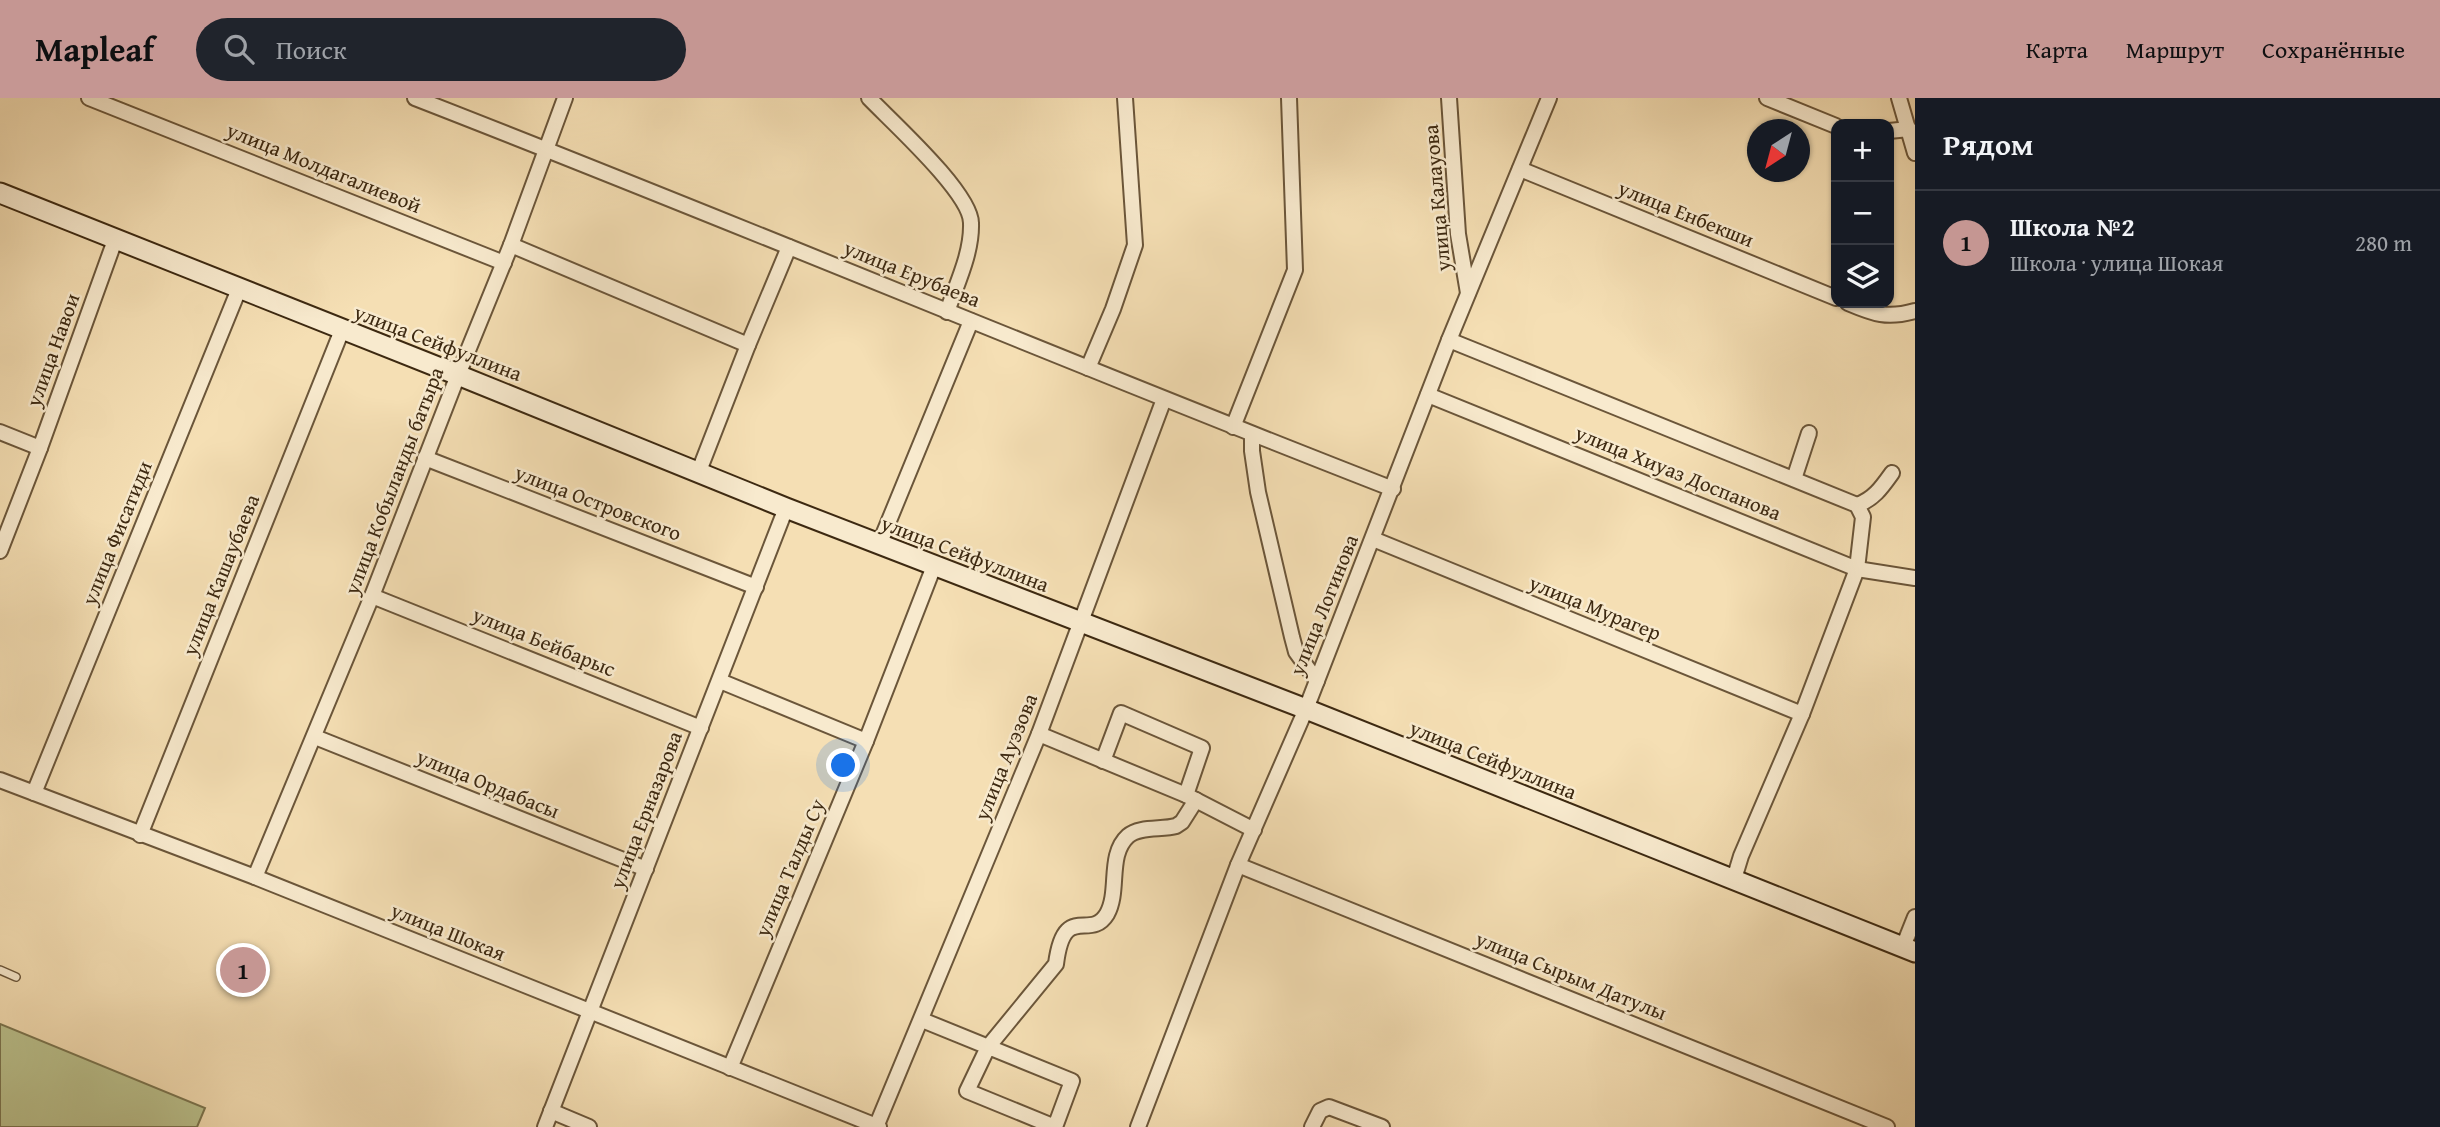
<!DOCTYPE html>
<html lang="ru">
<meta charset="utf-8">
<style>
body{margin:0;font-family:"Gentium Book Plus",serif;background:#20242c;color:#f1f3f6}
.controls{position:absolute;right:21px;top:21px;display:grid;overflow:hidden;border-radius:14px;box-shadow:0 2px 5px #0004}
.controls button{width:63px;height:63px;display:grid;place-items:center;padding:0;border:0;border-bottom:2px solid #363941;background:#171b24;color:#f1f3f6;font:35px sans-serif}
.compass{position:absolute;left:1747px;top:21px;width:63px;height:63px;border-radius:50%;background:#171b24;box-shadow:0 2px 5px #0004;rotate:216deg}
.you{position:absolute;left:844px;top:668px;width:24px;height:24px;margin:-18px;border:5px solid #fff;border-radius:50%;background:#1a73e8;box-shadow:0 0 0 10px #1a73e833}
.badge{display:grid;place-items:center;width:46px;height:46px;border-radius:50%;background:#c59692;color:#111;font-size:23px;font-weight:700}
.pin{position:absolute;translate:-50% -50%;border:4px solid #fff;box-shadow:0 2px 7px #0006}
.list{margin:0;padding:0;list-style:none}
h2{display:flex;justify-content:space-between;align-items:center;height:91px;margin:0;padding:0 28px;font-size:30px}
h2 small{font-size:23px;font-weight:400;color:#9ea1a6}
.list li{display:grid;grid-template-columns:46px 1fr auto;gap:21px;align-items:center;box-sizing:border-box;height:105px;padding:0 28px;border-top:2px solid #363941}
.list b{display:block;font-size:26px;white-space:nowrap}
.list p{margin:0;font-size:23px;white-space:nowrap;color:#9ea1a6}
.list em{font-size:23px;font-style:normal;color:#9ea1a6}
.icon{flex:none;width:38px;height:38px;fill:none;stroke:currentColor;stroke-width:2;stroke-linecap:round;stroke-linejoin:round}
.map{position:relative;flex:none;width:1915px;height:1029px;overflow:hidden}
header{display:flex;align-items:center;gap:42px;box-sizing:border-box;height:98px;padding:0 35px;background:#c59692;color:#111}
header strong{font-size:33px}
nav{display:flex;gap:38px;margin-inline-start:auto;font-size:24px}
.search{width:490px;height:63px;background:#20242c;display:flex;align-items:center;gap:18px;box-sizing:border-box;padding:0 24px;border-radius:38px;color:#9ea1a6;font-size:26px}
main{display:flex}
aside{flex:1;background:#171b24}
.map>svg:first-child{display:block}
.green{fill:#bbc28e;stroke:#7c7650;stroke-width:2}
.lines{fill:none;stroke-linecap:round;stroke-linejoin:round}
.lane-casing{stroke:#6b563a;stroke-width:10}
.street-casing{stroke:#6b563a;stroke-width:18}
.secondary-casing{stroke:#3d2911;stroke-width:23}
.lane{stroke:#f8eace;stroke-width:7}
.street{stroke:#f8eace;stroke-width:14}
.secondary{stroke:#f8eace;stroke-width:19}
.labels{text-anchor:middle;stroke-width:5;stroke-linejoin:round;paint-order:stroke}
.street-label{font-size:21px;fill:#3d2911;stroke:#f8eace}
</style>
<header>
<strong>Mapleaf</strong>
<div class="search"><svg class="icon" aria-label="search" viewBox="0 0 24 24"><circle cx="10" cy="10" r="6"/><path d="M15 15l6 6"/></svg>Поиск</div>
<nav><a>Карта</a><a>Маршрут</a><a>Сохранённые</a></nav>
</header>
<main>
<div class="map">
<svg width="1915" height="1029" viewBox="0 0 1915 1029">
<rect width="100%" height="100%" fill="#f5dfb4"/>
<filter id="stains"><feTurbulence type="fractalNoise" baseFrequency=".00286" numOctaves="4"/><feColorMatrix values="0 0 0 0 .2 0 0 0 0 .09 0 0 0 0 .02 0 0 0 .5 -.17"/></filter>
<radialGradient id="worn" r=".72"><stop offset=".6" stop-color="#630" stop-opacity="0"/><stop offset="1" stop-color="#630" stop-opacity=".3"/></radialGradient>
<polygon class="green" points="0,926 205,1010 197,1029 0,1029"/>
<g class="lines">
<defs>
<polyline id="lane" points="0,872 16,879"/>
<g id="street">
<polyline points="89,0 504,165"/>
<path d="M415,0C742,127 1066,264 1393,391"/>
<path d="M869,0C892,24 971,95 971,125C972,155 957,185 947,214"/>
<polyline points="1449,0 1458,136 1468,195"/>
<polyline points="1767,0 1836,28"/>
<polyline points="1899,0 1915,55"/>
<polyline points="1889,33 1909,31"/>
<polyline points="1520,71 1836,200"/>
<polyline points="511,147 748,247"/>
<path d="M1848,205C1874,216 1887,221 1915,213"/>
<polyline points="1449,242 1857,407 1863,419 1857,471 1802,616 1741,758 1734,781"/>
<polyline points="1088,270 1113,211 1135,147 1125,0"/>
<polyline points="1428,297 1857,471 1915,480"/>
<polyline points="1233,329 1295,172 1289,0"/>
<polyline points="0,334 40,350"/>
<polyline points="1252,336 1252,353 1258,394 1292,539 1296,554 1317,583"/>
<polyline points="425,360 756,489"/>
<polyline points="699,373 748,247 789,149"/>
<polyline points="1794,381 1809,335"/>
<path d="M1857,407C1874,401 1882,389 1892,375"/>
<polyline points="1373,441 1802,616"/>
<polyline points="879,447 971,223"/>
<polyline points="0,453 40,350 115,142"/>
<polyline points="372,498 701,630"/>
<polyline points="720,583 866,643"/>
<polyline points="1039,636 1186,697 1254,732"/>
<polyline points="315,639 646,771"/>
<polyline points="1103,663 1121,615 1202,650 1186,697"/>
<polyline points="0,682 255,779 879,1029"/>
<polyline points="34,695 239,191"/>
<polyline points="140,737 342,232"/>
<polyline points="1238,767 1887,1029"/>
<polyline points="255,779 372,498 458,277 511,147 565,0"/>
<polyline points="1903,849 1915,819"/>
<path d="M922,922L1072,983L1055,1029L967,993L988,949L1056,866C1064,803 1090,844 1107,816C1120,793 1107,757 1128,738C1139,728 1162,732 1176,728L1182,724L1196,702"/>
<polyline points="730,970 866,643 934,468"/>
<polyline points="551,1013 589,1029"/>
<polyline points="545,1029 786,410"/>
<polyline points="876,1029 1039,636 1164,301"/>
<polyline points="1138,1029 1238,767 1306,611 1449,242 1549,0"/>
<polyline points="1312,1029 1320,1013 1329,1009 1382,1029"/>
</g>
<polyline id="secondary" points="0,95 458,277 786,410 1306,611 1915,854"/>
</defs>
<use href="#lane" class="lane-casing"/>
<use href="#street" class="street-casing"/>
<use href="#secondary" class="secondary-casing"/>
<use href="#lane" class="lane"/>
<use href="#street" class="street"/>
<use href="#secondary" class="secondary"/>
</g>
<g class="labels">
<g class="street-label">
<text transform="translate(324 70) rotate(22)" y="7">улица Молдагалиевой</text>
<text transform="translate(1437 100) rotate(-95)" y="7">улица Калауова</text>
<text transform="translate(1686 116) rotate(22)" y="7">улица Енбекши</text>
<text transform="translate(912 176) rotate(22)" y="7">улица Ерубаева</text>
<text transform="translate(438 245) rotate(21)" y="7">улица Сейфуллина</text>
<text transform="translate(53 252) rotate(-70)" y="7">улица Навои</text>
<text transform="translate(1678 375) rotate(22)" y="7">улица Хиуаз Доспанова</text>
<text transform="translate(394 383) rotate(-69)" y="7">улица Кобыланды батыра</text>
<text transform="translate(598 405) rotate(21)" y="7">улица Островского</text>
<text transform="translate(117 435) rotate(-68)" y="7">улица Фисатиди</text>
<text transform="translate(965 456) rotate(21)" y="7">улица Сейфуллина</text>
<text transform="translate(221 477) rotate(-68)" y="7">улица Кашаубаева</text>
<text transform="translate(1324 507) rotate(-68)" y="7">улица Логинова</text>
<text transform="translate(1595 510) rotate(22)" y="7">улица Мурагер</text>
<text transform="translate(544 544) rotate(22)" y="7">улица Бейбарыс</text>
<text transform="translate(1006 659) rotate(-68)" y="7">улица Ауэзова</text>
<text transform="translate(1493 662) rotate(22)" y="7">улица Сейфуллина</text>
<text transform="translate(488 686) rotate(22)" y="7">улица Ордабасы</text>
<text transform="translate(646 712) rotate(-69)" y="7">улица Ерназарова</text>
<text transform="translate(790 770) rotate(-67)" y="7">улица Талды Су</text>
<text transform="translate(448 834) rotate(22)" y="7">улица Шокая</text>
<text transform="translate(1571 878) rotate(22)" y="7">улица Сырым Датулы</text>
</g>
</g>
<rect width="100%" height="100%" filter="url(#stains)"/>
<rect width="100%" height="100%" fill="url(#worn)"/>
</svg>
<div class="controls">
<button>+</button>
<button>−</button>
<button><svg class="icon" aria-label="layers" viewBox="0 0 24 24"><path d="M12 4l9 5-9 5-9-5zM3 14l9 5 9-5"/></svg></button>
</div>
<svg class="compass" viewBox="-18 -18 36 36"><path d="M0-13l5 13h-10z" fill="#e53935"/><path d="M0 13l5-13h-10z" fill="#9ea1a6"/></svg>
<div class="you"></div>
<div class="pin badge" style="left:243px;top:872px">1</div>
</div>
<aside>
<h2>Рядом<small></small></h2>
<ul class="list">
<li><span class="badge">1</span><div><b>Школа №2</b><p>Школа · улица Шокая</p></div><em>280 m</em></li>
</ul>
</aside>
</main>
